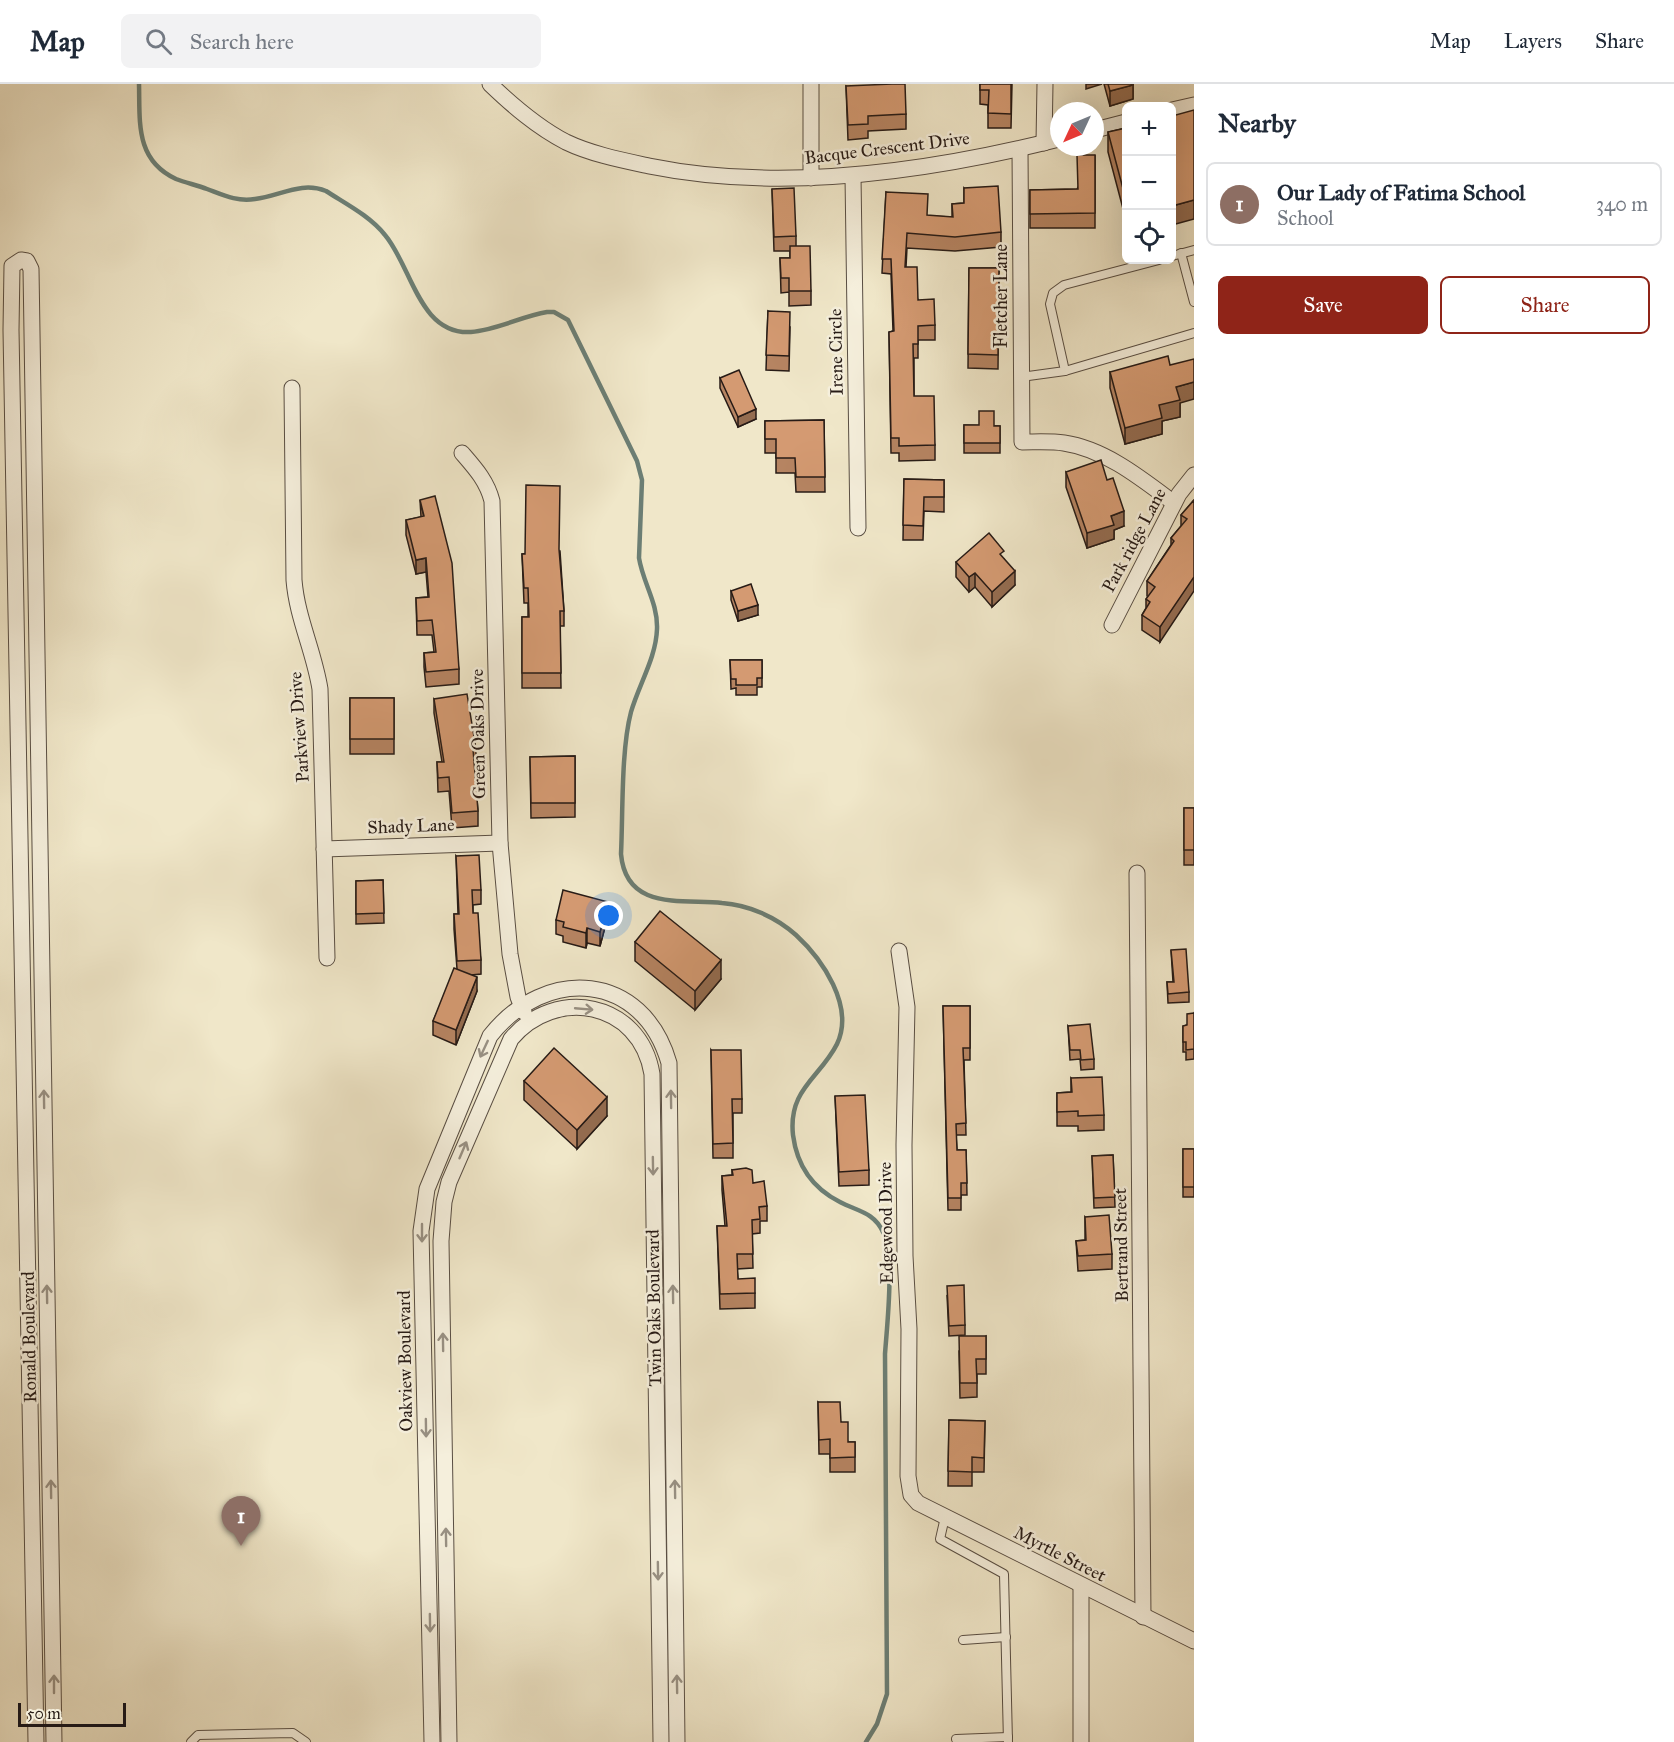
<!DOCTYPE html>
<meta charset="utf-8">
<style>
body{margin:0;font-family:"IM FELL Great Primer",serif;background:#f2f2f3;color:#1f2937}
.controls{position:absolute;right:18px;top:18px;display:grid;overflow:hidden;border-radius:9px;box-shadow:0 6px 24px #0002}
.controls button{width:54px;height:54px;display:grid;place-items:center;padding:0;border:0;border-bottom:2px solid #e0e1e3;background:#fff;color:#1f2937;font:30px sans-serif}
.compass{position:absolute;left:1050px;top:18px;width:54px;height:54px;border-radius:50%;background:#fff;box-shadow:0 6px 24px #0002;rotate:226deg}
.scale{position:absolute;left:18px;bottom:15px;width:108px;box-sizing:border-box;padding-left:6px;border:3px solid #271b16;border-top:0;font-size:16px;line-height:21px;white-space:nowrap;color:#271b16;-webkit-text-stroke:4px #f5efdc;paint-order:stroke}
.you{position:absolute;left:609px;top:832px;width:21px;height:21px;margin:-15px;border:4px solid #fff;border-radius:50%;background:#1a73e8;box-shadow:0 0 0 9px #1a73e833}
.badge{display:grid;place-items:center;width:39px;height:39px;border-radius:50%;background:#8f2418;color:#fff;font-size:20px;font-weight:700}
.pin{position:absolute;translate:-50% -50px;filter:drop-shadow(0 2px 3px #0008)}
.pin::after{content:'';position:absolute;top:32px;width:21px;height:18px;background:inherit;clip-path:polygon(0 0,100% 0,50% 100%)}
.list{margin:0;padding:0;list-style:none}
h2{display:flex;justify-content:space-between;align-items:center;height:78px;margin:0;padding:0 24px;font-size:26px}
h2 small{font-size:20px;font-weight:400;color:#747a83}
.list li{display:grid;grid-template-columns:39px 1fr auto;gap:18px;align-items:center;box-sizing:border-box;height:84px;margin:0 12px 12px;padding:0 12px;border:2px solid #e0e1e3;border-radius:9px}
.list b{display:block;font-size:22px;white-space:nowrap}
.list p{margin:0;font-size:20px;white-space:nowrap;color:#747a83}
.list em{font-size:20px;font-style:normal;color:#747a83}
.actions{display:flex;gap:12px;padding:18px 24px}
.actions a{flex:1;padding:14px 0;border:2px solid #8f2418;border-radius:9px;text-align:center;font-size:21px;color:#8f2418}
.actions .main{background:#8f2418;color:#fff}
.icon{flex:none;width:33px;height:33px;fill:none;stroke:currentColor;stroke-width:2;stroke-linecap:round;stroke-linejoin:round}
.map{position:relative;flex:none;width:1194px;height:1658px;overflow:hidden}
header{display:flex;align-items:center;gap:36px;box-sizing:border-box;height:84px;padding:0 30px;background:#fff;border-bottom:2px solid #e0e1e3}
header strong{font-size:28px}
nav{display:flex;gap:33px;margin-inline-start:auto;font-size:21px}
.search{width:420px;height:54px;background:#f2f2f3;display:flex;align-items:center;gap:15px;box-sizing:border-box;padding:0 21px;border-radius:9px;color:#747a83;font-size:22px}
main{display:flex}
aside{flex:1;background:#fff}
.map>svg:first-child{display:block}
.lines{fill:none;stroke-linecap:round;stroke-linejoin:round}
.stream{stroke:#6c7e74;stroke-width:4.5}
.lane-casing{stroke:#594e43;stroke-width:10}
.street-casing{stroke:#594e43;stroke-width:17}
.lane{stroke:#f5efdc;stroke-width:8}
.street{stroke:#f5efdc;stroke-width:15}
.wall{fill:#b68462;stroke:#271b16;stroke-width:1.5}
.shaded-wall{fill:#946c50;stroke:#271b16;stroke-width:1.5}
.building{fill:#d49a72;stroke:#271b16;stroke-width:1.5}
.oneway{stroke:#989083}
.labels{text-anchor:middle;stroke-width:5;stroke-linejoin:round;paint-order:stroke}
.street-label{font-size:18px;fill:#271b16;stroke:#f5efdc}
</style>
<header>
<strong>Map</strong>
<div class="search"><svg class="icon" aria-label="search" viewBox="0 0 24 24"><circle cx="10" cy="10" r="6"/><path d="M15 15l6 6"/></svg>Search here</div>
<nav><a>Map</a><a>Layers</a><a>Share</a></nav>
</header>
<main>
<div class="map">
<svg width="1194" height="1658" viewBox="0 0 1194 1658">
<rect width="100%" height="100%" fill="#f0e7c9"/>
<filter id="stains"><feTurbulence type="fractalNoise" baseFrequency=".00333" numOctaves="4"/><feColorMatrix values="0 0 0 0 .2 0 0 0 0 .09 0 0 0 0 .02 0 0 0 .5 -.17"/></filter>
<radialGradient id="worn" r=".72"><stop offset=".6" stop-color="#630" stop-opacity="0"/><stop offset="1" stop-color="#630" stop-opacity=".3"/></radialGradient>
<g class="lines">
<path class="stream" d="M139,0C140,38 135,76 176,95C186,99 197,101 207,105C223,111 237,118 255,115C280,112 301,97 326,107C346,120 370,132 385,151C412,183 419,251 471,248C497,246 522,232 547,228H554L568,236L637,377L642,396L639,474C643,499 658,519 657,545C656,574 639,600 631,628C621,666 623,729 621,770C626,827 682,815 722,819C749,821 776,833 796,851C822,875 855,922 837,960C820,994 788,1005 793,1051C797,1082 812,1104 840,1118C857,1127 874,1128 883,1148C895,1173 887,1241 885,1270L887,1610L877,1640L866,1658"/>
<defs>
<g id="lane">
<polyline points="1181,169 1194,218"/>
<polyline points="1172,172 1194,166"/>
<polyline points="1065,287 1194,249"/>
<polyline points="1021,293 1065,287 1050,220 1053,209 1064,201 1159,176"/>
<polyline points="945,1433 940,1455 1004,1490 1008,1658"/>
<polyline points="963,1556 1006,1553"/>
<polyline points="956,1655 1008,1653"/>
<polyline points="191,1658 198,1651 293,1649 306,1658"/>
</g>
<g id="street">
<path d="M490,0C513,22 537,43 566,58C591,70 621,76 649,82C782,109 928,88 1059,55"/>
<polyline points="1172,26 1194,21"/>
<polyline points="1095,46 1126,38"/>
<polyline points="1044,59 1045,0"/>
<path d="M1020,66L1022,358C1036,358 1051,357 1064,359C1105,365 1142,395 1174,419"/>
<polyline points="853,92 858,444"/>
<polyline points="811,94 811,0"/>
<path d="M292,304L294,496C297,534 314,567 320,605L327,874"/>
<path d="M462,369C475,384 487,397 492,417L500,759L510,870L518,913L524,928"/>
<polyline points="1112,541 1179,410 1194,391"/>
<polyline points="324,765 500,759"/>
<polyline points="1137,789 1143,1533"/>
<polyline points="899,867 907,923 904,1061 905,1172 909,1245 908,1392 911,1411 918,1419 1194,1557"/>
<polyline points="1081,1503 1081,1658"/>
<polyline points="36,1658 11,246 12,182 21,176 27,177 31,185 54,1658"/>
<path d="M432,1658L421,1147L427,1105L490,952C546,881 643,888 669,979L677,1658"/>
<path d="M449,1658L441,1157L444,1118L449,1098L511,955C555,902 640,917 652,990L661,1658"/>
</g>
</defs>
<use href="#lane" class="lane-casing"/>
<use href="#street" class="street-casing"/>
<use href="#lane" class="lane"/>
<use href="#street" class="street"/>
</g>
<g class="wall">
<polygon points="980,0 1012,0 1011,44 988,44 988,21 980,20"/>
<polygon points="1104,0 1133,0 1133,15 1110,22"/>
<polygon points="846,2 906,30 906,45 868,47 868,54 848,56"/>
<polygon points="1126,44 1126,136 1108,68 1108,48"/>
<polygon points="1095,71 1095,144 1030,144 1030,106 1077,105"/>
<polygon points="964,104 1001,148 1001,163 955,167 907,164 906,183 918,216 935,241 935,256 918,256 918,274 914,274 914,312 935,361 935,376 899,377 899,369 891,369 889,248 893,247 891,190 882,189 886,108 928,132 952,133 952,120 964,119"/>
<polygon points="772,105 796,152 796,162 811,207 811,221 789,222 789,208 781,209 780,174 790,174 790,167 774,167"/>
<polygon points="969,184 999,184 998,285 968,284"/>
<polygon points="768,227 790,243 789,287 766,286"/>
<polygon points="1110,288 1180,319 1180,333 1162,337 1162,350 1125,360 1110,304"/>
<polygon points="720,294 756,335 738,343 720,304"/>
<polygon points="824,336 825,408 796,408 795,389 776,389 776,369 765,369 765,337"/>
<polygon points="964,341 1000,342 1000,369 964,369"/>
<polygon points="1066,388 1124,442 1114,446 1114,455 1087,464 1066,403"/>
<polygon points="904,395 944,396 944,428 924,427 923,456 903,456"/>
<polygon points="420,416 459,585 459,600 426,603 424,583 424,569 434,568 432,551 417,551 416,514 428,513 426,488 416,490 406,451 406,436 421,433"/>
<polygon points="1194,416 1160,558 1142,546 1142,531 1146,524 1146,515 1148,513 1147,512 1147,497 1171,461 1171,454 1181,442 1181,431"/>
<polygon points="560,467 564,527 564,542 560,542 561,604 522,604 522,533 528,533 528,519 524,519 522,470"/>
<polygon points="1004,475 1015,501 992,523 975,503 969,508 956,493 956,478"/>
<polygon points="731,507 758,531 738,537 731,516"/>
<polygon points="730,576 762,576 762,603 757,603 757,611 736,611 736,604 731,605"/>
<rect x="350" y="614" width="44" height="56"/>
<polygon points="434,615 476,665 476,679 474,679 478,727 478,742 452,744 449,707 438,708 437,678 442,678 434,629"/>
<polygon points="575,672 575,733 531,734 530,673"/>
<rect x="1184" y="724" width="10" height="57"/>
<polygon points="456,772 481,806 481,820 473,821 473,829 481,876 481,890 472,891 477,907 456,961 433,951 433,937 457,885 454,845 454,830 458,830"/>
<polygon points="383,796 384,839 356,840 356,797"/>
<polygon points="608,832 600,862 587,859 586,864 563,858 563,852 556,850 556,836"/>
<polygon points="635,858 721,895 695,926 635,877"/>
<polygon points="1171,866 1189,908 1189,918 1168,919 1167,898 1173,898"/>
<polygon points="943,922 970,922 970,976 964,976 966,1051 956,1051 957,1066 966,1066 967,1111 961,1111 961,1126 948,1126"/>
<polygon points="1194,929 1194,975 1186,976 1186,968 1183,968 1183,942 1187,941"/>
<polygon points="1068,942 1094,975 1094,985 1081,986 1080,975 1070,976"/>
<polygon points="711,966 742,1015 742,1029 733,1029 733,1074 713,1074"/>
<polygon points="1071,994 1104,1031 1104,1046 1078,1047 1078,1042 1057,1042 1057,1009 1071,1008"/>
<polygon points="524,997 607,1032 577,1065 524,1016"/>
<polygon points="835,1012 869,1086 869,1101 839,1102"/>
<rect x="1183" y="1065" width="11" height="48"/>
<polygon points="1113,1071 1115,1123 1094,1124 1092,1072"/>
<polygon points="732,1086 753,1099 767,1122 767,1137 760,1137 760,1149 752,1150 753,1184 737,1185 738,1195 755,1209 755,1224 720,1225 717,1142 725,1142 722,1106 722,1092 732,1091"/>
<polygon points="1085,1133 1112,1170 1112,1185 1078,1187 1076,1157 1085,1156"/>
<polygon points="947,1211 965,1241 965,1251 949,1252"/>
<polygon points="986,1252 986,1290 977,1290 977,1313 960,1314 959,1267"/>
<polygon points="818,1318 841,1338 848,1358 855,1358 855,1388 830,1388 830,1370 819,1370"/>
<polygon points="949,1336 985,1337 984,1388 972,1388 972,1402 948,1402"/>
</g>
<g class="shaded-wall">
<polygon points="1086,0 1102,0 1086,5"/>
<polygon points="1133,1 1133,15 1110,22 1110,7"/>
<polygon points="1194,116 1194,135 1172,141 1172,122"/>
<polygon points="1194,298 1194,315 1180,319 1180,333 1162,337 1162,350 1125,360 1125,344 1159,321 1176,303"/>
<polygon points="756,325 756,335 738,343 738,333"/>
<polygon points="1124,427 1124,442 1114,446 1114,455 1087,464 1087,449 1111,432"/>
<polygon points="426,474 426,488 416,490 416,476"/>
<polygon points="1194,479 1194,507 1160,558 1160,543"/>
<polygon points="1015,487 1015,501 992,523 992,508"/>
<polygon points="975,489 975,503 969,508 969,493"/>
<polygon points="758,521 758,531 738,537 738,527"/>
<polygon points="608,818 608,832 600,862 600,848"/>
<polygon points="587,844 587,859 586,864 586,849"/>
<polygon points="721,876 721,895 695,926 695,907"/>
<polygon points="477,893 477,907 456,961 456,946"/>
<polygon points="607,1013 607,1032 577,1065 577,1046"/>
</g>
<g class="building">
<polygon points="892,0 905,0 906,30 868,32 868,40 848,41 846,2"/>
<polygon points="980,0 1011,0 1011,30 988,29 989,6 980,6"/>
<polygon points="1108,0 1133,0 1133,1 1110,7"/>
<polygon points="1194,26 1194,116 1172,122 1172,32"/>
<polygon points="1126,44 1126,116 1108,48"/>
<polygon points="1077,71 1095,71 1095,129 1030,130 1030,106 1078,105"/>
<polygon points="998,102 1001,148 955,153 907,149 905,183 917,183 918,216 934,215 935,241 918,242 918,260 913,260 914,312 934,312 935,361 899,362 899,354 891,354 889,248 894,247 891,175 882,175 886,108 928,110 927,131 953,133 952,120 964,119 964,104"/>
<polygon points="794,104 796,152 774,153 772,105"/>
<polygon points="790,162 810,162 811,207 789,207 789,194 781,194 780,174 790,174"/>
<polygon points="969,184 999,184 998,271 968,270"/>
<polygon points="768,227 790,228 789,272 766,271"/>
<polygon points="1168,272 1170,281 1194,275 1194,298 1176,303 1180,316 1159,321 1162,334 1125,344 1110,288"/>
<polygon points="739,286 756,325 738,333 720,294"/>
<polygon points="979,327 994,327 994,342 1000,342 1000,359 964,359 964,341 979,341"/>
<polygon points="824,336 825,393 796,393 795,374 776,374 776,355 765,355 765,337"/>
<polygon points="1101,376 1107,396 1113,394 1124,427 1111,432 1114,441 1087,449 1066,388"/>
<polygon points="904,395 944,396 944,413 924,413 923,442 903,441"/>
<polygon points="526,401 560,402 559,465 564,527 560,527 561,589 522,589 522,533 529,533 528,504 524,504 522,470 525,470"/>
<polygon points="435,412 452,479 459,585 426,588 424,569 436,568 432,536 417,537 416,514 429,513 426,474 416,476 406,436 424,432 420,416"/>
<polygon points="1194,416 1194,493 1160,543 1142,531 1150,518 1146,515 1155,503 1147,497 1174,457 1171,454 1187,435 1181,431"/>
<polygon points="989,449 1004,467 1000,470 1015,487 992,508 975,489 969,493 956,478"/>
<polygon points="751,500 758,521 738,527 731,507"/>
<polygon points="730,576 762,576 762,594 757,594 757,601 736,601 736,595 731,595"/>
<polygon points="467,610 476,665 473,665 478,727 452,729 449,693 438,694 437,678 444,678 434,615"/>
<rect x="350" y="614" width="44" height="41"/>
<polygon points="575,672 575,719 531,719 530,673"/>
<rect x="1184" y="724" width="10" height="42"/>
<polygon points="479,771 481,806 472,806 473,829 478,829 481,876 457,877 454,830 459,830 456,772"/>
<polygon points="383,796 384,829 356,830 356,797"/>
<polygon points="563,806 608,818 600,848 587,844 586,849 563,843 564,838 556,836"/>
<polygon points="660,827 721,876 695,907 635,858"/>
<polygon points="1186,865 1189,908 1168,910 1167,898 1174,898 1171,866"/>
<polygon points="454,884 477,893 456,946 433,937"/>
<polygon points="943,922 970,922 970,964 963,964 966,1039 956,1040 957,1066 966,1066 967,1099 961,1099 961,1114 948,1114"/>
<polygon points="1194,929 1194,965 1186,966 1186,958 1183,958 1183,942 1187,941 1187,930"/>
<polygon points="1090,940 1094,975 1081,976 1080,966 1070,966 1068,942"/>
<polygon points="554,964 607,1013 577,1046 524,997"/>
<polygon points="711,966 741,966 742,1015 732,1015 733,1059 713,1060"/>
<polygon points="1102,993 1104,1031 1078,1032 1078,1027 1057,1028 1057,1009 1072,1008 1071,994"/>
<polygon points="865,1011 869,1086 839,1088 835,1012"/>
<rect x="1183" y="1065" width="11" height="38"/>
<polygon points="1113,1071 1115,1113 1094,1114 1092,1072"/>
<polygon points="746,1084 752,1086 753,1099 764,1097 767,1122 759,1123 760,1135 752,1136 753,1170 737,1170 738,1195 755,1194 755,1209 720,1210 717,1142 727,1142 722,1092 733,1091 732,1086"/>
<polygon points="1109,1131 1112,1170 1078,1172 1076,1157 1086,1156 1085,1133"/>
<polygon points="964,1201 965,1241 949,1242 947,1202"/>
<polygon points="959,1252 986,1252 986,1275 976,1275 977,1299 960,1299"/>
<polygon points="818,1318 840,1318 841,1338 848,1338 848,1358 855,1358 855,1373 830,1374 830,1355 819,1356"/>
<polygon points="949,1336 985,1337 984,1374 972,1373 972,1388 948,1387"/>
</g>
<defs><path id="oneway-shaft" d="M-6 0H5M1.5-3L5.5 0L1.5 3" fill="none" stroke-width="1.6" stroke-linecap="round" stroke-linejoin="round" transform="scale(1.5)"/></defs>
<g class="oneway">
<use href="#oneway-shaft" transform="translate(584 925) rotate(5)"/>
<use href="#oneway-shaft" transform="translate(484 965) rotate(115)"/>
<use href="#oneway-shaft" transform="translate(44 1015) rotate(-91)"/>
<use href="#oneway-shaft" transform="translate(671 1015) rotate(-91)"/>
<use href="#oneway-shaft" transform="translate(463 1066) rotate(-67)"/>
<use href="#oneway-shaft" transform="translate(653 1082) rotate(89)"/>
<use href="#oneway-shaft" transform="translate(422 1149) rotate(90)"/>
<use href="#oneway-shaft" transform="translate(47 1210) rotate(-91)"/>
<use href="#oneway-shaft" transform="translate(673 1210) rotate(-91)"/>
<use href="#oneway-shaft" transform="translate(443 1258) rotate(-91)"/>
<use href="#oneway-shaft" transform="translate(426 1344) rotate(89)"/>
<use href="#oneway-shaft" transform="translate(51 1405) rotate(-91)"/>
<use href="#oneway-shaft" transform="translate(675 1405) rotate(-91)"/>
<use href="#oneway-shaft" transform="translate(446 1453) rotate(-91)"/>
<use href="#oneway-shaft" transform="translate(658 1487) rotate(89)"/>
<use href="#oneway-shaft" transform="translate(430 1539) rotate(89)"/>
<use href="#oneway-shaft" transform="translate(54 1600) rotate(-90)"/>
<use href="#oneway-shaft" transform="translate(677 1600) rotate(-91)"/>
</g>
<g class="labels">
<g class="street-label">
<text transform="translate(887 64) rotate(-7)" y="6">Bacque Crescent Drive</text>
<text transform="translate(1001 212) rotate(-90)" y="6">Fletcher Lane</text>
<text transform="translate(836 268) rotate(-91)" y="6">Irene Circle</text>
<text transform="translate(1134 456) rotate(-62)" y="6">Park ridge Lane</text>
<text transform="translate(299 643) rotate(-94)" y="6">Parkview Drive</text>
<text transform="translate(478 650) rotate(-91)" y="6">Green Oaks Drive</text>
<text transform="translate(411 742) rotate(-2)" y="6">Shady Lane</text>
<text transform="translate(886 1139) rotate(-91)" y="6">Edgewood Drive</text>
<text transform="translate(1121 1161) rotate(-91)" y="6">Bertrand Street</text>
<text transform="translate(654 1224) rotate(-91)" y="6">Twin Oaks Boulevard</text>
<text transform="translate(29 1253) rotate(-91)" y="6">Ronald Boulevard</text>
<text transform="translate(405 1277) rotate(-91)" y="6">Oakview Boulevard</text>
<text transform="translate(1060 1470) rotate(27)" y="6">Myrtle Street</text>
</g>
</g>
<rect width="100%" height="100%" filter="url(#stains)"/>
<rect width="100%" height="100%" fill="url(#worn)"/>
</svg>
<div class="controls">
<button>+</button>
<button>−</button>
<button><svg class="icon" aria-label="locate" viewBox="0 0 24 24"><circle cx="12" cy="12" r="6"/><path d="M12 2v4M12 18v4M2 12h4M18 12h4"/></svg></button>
</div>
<svg class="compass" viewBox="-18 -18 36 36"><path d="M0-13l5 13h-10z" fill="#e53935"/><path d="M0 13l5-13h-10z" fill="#747a83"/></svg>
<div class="scale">50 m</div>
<div class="you"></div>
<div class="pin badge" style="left:241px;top:1462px;background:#8d6e63">1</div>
</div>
<aside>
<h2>Nearby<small></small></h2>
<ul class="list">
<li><span class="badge" style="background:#8d6e63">1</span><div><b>Our Lady of Fatima School</b><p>School</p></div><em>340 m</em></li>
</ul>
<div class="actions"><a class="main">Save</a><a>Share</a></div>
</aside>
</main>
